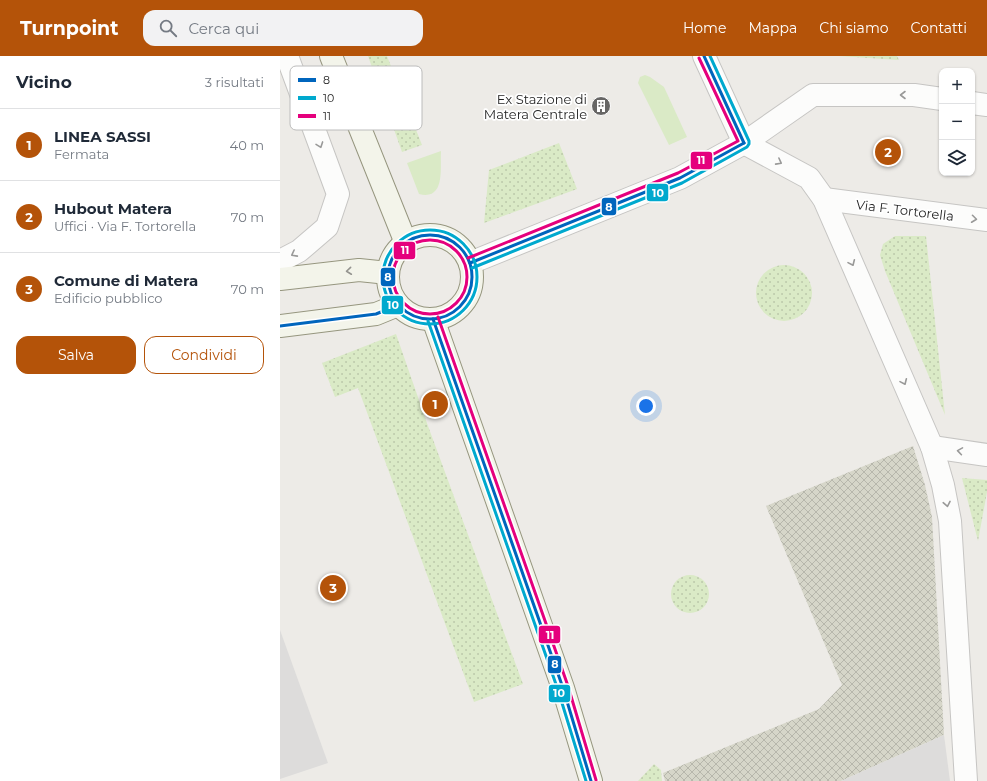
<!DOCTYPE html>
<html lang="it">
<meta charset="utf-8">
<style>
body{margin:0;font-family:Montserrat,sans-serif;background:#f2f2f3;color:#1f2937}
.controls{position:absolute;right:12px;top:12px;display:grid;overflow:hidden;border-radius:8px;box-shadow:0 1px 3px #0004}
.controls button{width:36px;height:36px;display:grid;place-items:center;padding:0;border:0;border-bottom:1px solid #e0e1e3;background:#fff;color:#1f2937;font:20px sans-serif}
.you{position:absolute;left:366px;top:350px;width:14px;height:14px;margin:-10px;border:3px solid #fff;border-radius:50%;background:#1a73e8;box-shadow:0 0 0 6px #1a73e833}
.badge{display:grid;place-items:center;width:26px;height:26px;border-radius:50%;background:#b45309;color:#fff;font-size:13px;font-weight:700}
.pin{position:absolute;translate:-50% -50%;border:2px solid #fff;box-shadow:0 1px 4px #0006}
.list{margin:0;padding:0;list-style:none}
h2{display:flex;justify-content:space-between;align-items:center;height:52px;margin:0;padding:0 16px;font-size:17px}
h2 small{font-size:13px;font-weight:400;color:#747a83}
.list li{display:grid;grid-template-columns:26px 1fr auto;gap:12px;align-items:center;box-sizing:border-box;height:72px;padding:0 16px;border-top:1px solid #e0e1e3}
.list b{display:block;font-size:15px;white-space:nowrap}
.list p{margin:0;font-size:13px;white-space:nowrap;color:#747a83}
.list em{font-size:13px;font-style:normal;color:#747a83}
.actions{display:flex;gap:8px;padding:12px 16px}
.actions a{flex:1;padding:9px 0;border:1px solid #b45309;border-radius:12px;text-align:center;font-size:14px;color:#b45309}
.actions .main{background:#b45309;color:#fff}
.icon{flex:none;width:22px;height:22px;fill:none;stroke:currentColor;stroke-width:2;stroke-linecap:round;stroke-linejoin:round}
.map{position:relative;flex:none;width:707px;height:725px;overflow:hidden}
header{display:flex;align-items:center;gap:24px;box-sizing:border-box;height:56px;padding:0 20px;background:#b45309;color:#fff}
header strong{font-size:19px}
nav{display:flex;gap:22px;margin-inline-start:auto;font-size:14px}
.search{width:280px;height:36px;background:#f2f2f3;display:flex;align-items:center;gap:10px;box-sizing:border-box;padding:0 14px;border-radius:12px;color:#747a83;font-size:15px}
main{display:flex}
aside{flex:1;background:#fff}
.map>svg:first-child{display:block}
.construction{fill:url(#construction-cross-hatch)}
.grass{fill:url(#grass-dots)}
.garden{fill:#daeac6}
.parking{fill:#dddcdb}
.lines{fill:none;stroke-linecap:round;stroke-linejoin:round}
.street-casing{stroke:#c6c5c3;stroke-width:24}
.secondary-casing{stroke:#96967f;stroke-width:24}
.street{stroke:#fcfcfb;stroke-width:22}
.secondary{stroke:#f3f4ea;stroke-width:22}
.bus-1-casing{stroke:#fff;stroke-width:6}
.bus-2-casing{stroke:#fff;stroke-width:6}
.bus-3-casing{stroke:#fff;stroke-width:6}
.bus-1{stroke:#0065bd;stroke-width:3}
.bus-2{stroke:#00a9ce;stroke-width:3}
.bus-3{stroke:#e5007d;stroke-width:3}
.oneway{stroke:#999998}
.oneway2{stroke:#94948f}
.labels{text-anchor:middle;stroke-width:3.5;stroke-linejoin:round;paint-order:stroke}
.poi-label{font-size:13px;fill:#1f1f1f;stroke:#fff;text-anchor:end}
.street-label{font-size:13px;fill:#1f1f1f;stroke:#fff}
.key{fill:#fff;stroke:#bcbcbc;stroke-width:1}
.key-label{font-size:11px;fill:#1f1f1f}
.line-badge{stroke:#fff;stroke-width:1.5}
.badge-label{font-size:11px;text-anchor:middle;font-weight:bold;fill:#fff}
</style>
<header>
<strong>Turnpoint</strong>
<div class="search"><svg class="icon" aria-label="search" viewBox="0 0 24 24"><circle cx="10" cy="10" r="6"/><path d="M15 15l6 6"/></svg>Cerca qui</div>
<nav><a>Home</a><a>Mappa</a><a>Chi siamo</a><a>Contatti</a></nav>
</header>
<main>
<aside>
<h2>Vicino<small>3 risultati</small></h2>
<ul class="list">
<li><span class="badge">1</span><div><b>LINEA SASSI</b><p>Fermata</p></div><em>40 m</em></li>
<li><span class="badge">2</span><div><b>Hubout Matera</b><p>Uffici · Via F. Tortorella</p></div><em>70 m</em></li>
<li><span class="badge">3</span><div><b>Comune di Matera</b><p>Edificio pubblico</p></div><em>70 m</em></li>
</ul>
<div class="actions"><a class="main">Salva</a><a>Condividi</a></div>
</aside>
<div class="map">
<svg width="707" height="725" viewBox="0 0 707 725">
<defs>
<pattern id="construction-cross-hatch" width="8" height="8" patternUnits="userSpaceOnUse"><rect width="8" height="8" fill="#d6d6c9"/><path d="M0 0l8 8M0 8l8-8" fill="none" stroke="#b7b7ac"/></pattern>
<pattern id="grass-dots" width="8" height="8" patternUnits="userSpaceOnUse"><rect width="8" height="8" fill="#daeac6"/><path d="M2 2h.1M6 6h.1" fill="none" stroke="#bbc8aa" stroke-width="1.8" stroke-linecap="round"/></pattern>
</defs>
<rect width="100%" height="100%" fill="#edebe7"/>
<polygon class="construction" points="633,390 645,429 652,461 664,679 561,725 385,725 383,717 539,653 562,629 486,450"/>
<g class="grass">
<polygon points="88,0 107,0 142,89 122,96"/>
<polygon points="559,0 617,0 619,4"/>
<polygon points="279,87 297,133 204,167 209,114"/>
<polygon points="615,180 646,180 665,359 605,215 600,199 603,188"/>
<circle cx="504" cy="237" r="28"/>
<polygon points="116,278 148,370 243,628 194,646 78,332 55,341 42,307"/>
<polygon points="682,422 707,424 707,436 698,485"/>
<circle cx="410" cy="538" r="19"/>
<polygon points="374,708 381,714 382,725 358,725"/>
</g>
<g class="garden">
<polygon points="365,19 370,21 384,31 407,81 389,89 358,27 360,21"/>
<path d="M161,95C160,111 166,145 139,138L127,107Z"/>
</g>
<g class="parking">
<polygon points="0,574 48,707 0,723"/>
<polygon points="664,679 670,725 561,725"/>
</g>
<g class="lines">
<defs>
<g id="street">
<polyline points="424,0 464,87"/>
<polyline points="692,47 707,49"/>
<polyline points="464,87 529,122 544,143 652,391 663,429 670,465 686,725"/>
<polyline points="544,143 707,164"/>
<polyline points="0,205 19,195 47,171 58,138 7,0"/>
<polyline points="190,207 400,122 464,87 533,39 634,39 662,43"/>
<polyline points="652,391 707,399"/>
</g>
<g id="secondary">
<polyline points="51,0 126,187"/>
<circle cx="150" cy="221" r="42"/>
<polyline points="0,223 79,214 108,217"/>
<polyline points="153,263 283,632 311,725"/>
<polyline points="0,270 96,258 118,249"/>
</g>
</defs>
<use href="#street" class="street-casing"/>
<use href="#secondary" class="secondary-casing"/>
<use href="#street" class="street"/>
<use href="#secondary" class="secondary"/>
<defs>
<g id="bus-1">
<polyline points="424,0 464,87"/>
<circle cx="150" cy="221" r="42"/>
<polyline points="190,207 400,122 464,87"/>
<polyline points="153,263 283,632 311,725"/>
<polyline points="0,270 96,258 118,249"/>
</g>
<g id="bus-2">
<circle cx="150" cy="221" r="47"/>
<polyline points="192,212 402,127 467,91 469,88 469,85 430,0"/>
<polyline points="148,265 278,634 306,725"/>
</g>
<g id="bus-3">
<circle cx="150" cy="221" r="37"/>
<polyline points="188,202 398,117 458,85 419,2"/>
<polyline points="158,261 288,630 316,724"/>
</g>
</defs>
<use href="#bus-1" class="bus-1-casing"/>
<use href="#bus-2" class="bus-2-casing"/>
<use href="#bus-3" class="bus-3-casing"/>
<use href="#bus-1" class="bus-1"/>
<use href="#bus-2" class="bus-2"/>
<use href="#bus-3" class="bus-3"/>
</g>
<defs><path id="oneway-chevron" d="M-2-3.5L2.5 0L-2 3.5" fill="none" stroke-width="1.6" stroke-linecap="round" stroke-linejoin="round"/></defs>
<g class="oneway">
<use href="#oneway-chevron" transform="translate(623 39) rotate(-180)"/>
<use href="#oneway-chevron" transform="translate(40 89) rotate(70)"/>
<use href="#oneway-chevron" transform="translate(499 106) rotate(28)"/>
<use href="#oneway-chevron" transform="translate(694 163) rotate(7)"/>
<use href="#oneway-chevron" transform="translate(14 198) rotate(152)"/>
<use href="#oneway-chevron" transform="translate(572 207) rotate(66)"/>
<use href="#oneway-chevron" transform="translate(624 326) rotate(66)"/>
<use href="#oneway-chevron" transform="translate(680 395) rotate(-171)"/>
<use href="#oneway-chevron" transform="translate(667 448) rotate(79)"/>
</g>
<use class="oneway2" href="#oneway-chevron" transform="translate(69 215) rotate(174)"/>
<defs>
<symbol id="building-disc" viewBox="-11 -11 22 22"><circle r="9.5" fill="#676665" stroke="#fff"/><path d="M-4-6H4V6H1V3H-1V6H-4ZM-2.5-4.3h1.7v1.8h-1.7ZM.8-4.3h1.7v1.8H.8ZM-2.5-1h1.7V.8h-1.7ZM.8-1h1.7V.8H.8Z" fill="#fff"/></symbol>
</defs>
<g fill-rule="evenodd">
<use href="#building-disc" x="310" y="39" width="22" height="22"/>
</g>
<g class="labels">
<g class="poi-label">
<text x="307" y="48">Ex Stazione di<tspan x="307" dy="15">Matera Centrale</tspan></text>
</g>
<g class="street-label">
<text transform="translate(625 154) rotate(7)" y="5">Via F. Tortorella</text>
</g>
</g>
<rect x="10" y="10" width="132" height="64" rx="6" class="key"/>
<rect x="18" y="22" width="18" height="4" fill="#0065bd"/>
<rect x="18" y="40" width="18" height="4" fill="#00a9ce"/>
<rect x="18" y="58" width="18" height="4" fill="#e5007d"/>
<g class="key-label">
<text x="43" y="28">8</text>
<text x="43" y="46">10</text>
<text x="43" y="64">11</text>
</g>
<g class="line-badge">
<rect x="410" y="95" width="23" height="19" rx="4" fill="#e5007d"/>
<rect x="366" y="127" width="23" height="19" rx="4" fill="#00a9ce"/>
<rect x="321" y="141" width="16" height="19" rx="4" fill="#0065bd"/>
<rect x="113" y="185" width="23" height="19" rx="4" fill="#e5007d"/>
<rect x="100" y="211" width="16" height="20" rx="4" fill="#0065bd"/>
<rect x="101" y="239" width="23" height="20" rx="4" fill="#00a9ce"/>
<rect x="258" y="569" width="23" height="19" rx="4" fill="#e5007d"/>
<rect x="267" y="599" width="15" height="19" rx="4" fill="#0065bd"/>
<rect x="268" y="628" width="23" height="19" rx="4" fill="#00a9ce"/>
</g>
<g class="badge-label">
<text x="421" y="108">11</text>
<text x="378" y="141">10</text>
<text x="329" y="155">8</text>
<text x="125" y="198">11</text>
<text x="108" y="225">8</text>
<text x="113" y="253">10</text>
<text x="270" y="583">11</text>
<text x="275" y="612">8</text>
<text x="279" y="641">10</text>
</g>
</svg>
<div class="controls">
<button>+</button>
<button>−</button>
<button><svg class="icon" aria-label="layers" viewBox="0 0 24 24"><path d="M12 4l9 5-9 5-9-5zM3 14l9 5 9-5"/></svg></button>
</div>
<div class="you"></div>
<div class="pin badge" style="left:155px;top:348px">1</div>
<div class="pin badge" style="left:608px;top:96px">2</div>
<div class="pin badge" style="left:53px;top:532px">3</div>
</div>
</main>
